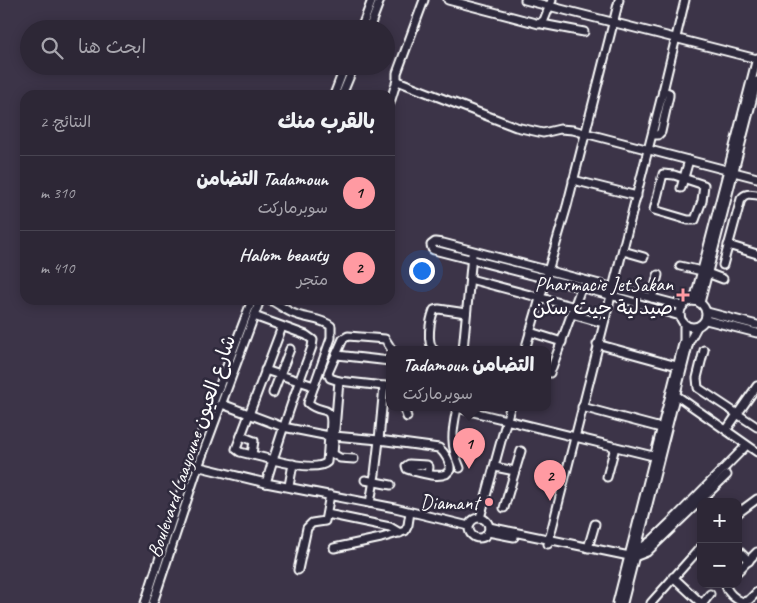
<!DOCTYPE html>
<html lang="ar">
<meta charset="utf-8">
<style>
body{margin:0;font-family:Caveat,"Playpen Sans Arabic",sans-serif;background:#393342;color:#f1f3f6;direction:rtl}
.controls{position:absolute;right:15px;bottom:15px;display:grid;overflow:hidden;border-radius:10px;box-shadow:0 2px 12px #0003}
.controls button{width:45px;height:45px;display:grid;place-items:center;padding:0;border:0;border-bottom:1px solid #484451;background:#2d2736;color:#f1f3f6;font:25px sans-serif}
.you{position:absolute;left:421px;top:270px;width:18px;height:18px;margin:-12px;border:4px solid #fff;border-radius:50%;background:#1a73e8;box-shadow:0 0 0 8px #1a73e833}
.badge{display:grid;place-items:center;width:32px;height:32px;border-radius:50%;background:#ff9aa2;color:#111;font-size:16px;font-weight:700}
.pin{position:absolute;translate:-50% -41px;filter:drop-shadow(0 1px 2px #0008)}
.pin::after{content:'';position:absolute;top:26px;width:18px;height:15px;background:inherit;clip-path:polygon(0 0,100% 0,50% 100%)}
.popup{position:absolute;left:386px;top:346px;width:165px;height:65px;box-sizing:border-box;display:grid;place-content:center;border-radius:10px;background:#2d2736;filter:drop-shadow(0 1px 4px #0005);font-size:16px;white-space:nowrap;color:#a7a5ad}
.popup b{font-size:19px;color:#f1f3f6}
.popup::after{content:'';position:absolute;left:50%;top:100%;margin-left:-10px;border:10px solid transparent;border-top-color:#2d2736}
.list{margin:0;padding:0;list-style:none}
h2{display:flex;justify-content:space-between;align-items:center;height:65px;margin:0;padding:0 20px;font-size:21px}
h2 small{font-size:16px;font-weight:400;color:#a7a5ad}
.list li{display:grid;grid-template-columns:32px 1fr auto;gap:15px;align-items:center;box-sizing:border-box;height:75px;padding:0 20px;border-top:1px solid #484451}
.list b{display:block;font-size:19px;white-space:nowrap}
.list p{margin:0;font-size:16px;white-space:nowrap;color:#a7a5ad}
.list em{font-size:16px;font-style:normal;color:#a7a5ad}
.icon{flex:none;width:28px;height:28px;fill:none;stroke:currentColor;stroke-width:2;stroke-linecap:round;stroke-linejoin:round}
.map{position:relative;flex:none;width:757px;height:603px;overflow:hidden;direction:ltr}
.search{position:absolute;background:#2d2736;box-shadow:0 2px 12px #0003;left:20px;top:20px;width:375px;height:55px;display:flex;align-items:center;gap:12px;box-sizing:border-box;padding:0 18px;border-radius:28px;color:#a7a5ad;font-size:19px}
.panel{position:absolute;background:#2d2736;box-shadow:0 2px 12px #0003;left:20px;top:90px;width:375px;height:215px;border-radius:15px;direction:rtl}
.map>svg:first-child{display:block}
.lines{fill:none;stroke-linecap:round;stroke-linejoin:round}
.minor-casing{stroke:#fff;stroke-width:11}
.minor{stroke:#2f2a3d;stroke-width:7}
.poi-dot{fill:#ff9aa2;stroke:#2f2a3d;stroke-width:2}
.labels{text-anchor:middle;stroke-width:5;stroke-linejoin:round;paint-order:stroke}
.poi-label{font-size:20px;fill:#fff;stroke:#2f2a3d;text-anchor:end}
.street-label{font-size:20px;fill:#fff;stroke:#2f2a3d}
</style>
<div class="map">
<svg width="757" height="603" viewBox="0 0 757 603">
<rect width="100%" height="100%" fill="#3c3448"/>
<filter id="ink" filterUnits="userSpaceOnUse"><feTurbulence type="fractalNoise" baseFrequency=".02" numOctaves="2"/><feDisplacementMap in="SourceGraphic" scale="10" xChannelSelector="R" yChannelSelector="G"/><feConvolveMatrix kernelMatrix="1 2 1 2 8 2 1 2 1" color-interpolation-filters="sRGB"/></filter>
<g filter="url(#ink)">
<g class="lines">
<defs>
<g id="minor">
<polyline points="424,0 397,73 397,80 400,82 516,127 543,133 560,129 573,130 757,178"/>
<polyline points="448,0 539,24 544,20 552,0"/>
<polyline points="525,0 757,59"/>
<polyline points="542,24 584,32"/>
<polyline points="361,29 372,0"/>
<polyline points="369,29 380,0"/>
<polyline points="663,91 685,0"/>
<polyline points="334,95 345,66"/>
<polyline points="342,95 354,66"/>
<polyline points="390,103 397,80"/>
<polygon points="663,174 674,175 704,185 702,201 695,220 688,220 654,210"/>
<polyline points="573,180 637,196"/>
<polyline points="681,188 689,160"/>
<polyline points="728,245 757,254"/>
<polyline points="623,251 644,257"/>
<path d="M723,265L741,199C745,193 750,194 757,195"/>
<polyline points="680,266 702,271 723,279"/>
<polyline points="470,279 575,307"/>
<polyline points="652,298 658,275"/>
<path d="M270,300C279,304 286,311 295,314C307,319 321,318 331,326V338L308,403C323,416 334,401 330,433"/>
<circle cx="693" cy="314" r="13"/>
<polyline points="694,301 757,58"/>
<polyline points="700,303 757,81"/>
<polyline points="707,312 757,325"/>
<polyline points="575,315 603,323"/>
<polyline points="680,316 610,295 434,250 432,249 431,245 435,242 443,243 683,306"/>
<polyline points="706,320 757,333"/>
<polyline points="530,332 562,342"/>
<polyline points="597,344 677,366"/>
<path d="M434,350C426,343 430,320 434,310L439,309L466,313"/>
<polyline points="463,350 472,255"/>
<polyline points="525,350 567,206 619,0"/>
<polyline points="704,350 697,378 698,388 757,427"/>
<polyline points="337,355 390,361"/>
<polyline points="265,370 314,386"/>
<polyline points="550,373 581,288"/>
<polyline points="339,381 384,386"/>
<path d="M390,386H384L379,440L439,448C445,453 451,463 450,470L446,474C436,478 423,473 413,471L407,469L406,466L409,464L427,465L429,467L428,474"/>
<polyline points="273,393 290,349"/>
<polyline points="673,393 757,452"/>
<path d="M222,404L283,427L329,436L327,462C318,471 285,463 273,460C285,422 298,384 312,347L313,340L306,335L254,316"/>
<polyline points="582,407 661,428"/>
<polyline points="404,408 407,417"/>
<polyline points="457,408 657,457"/>
<path d="M457,408C452,432 450,445 460,468"/>
<polyline points="727,429 757,386"/>
<polyline points="241,436 254,441 252,454"/>
<polyline points="334,436 379,440 375,474 370,503"/>
<polyline points="354,459 340,458 333,454 339,381 330,378 328,373 343,339 348,336 385,339 392,350"/>
<polyline points="196,466 266,483 395,508 469,526"/>
<polyline points="495,467 515,471"/>
<polyline points="607,477 615,447"/>
<polyline points="365,480 391,485"/>
<polyline points="266,483 273,460 240,452 236,449 282,327"/>
<polyline points="289,486 293,464"/>
<polyline points="504,508 521,451"/>
<polyline points="738,513 757,499"/>
<polyline points="327,514 390,527 400,533"/>
<polyline points="480,518 510,408"/>
<circle cx="479" cy="528" r="10"/>
<polyline points="489,527 634,557 647,552 727,475"/>
<polyline points="488,532 514,537"/>
<polyline points="548,544 663,91 669,93 669,96 661,132 658,135 653,135"/>
<polyline points="334,548 381,538 405,531 408,525 410,512"/>
<polyline points="588,548 595,524"/>
<polyline points="738,550 749,561"/>
<polyline points="637,551 652,540 678,515 744,448"/>
<polyline points="298,570 307,528 312,523 325,521 330,495"/>
<polyline points="738,571 757,552"/>
<polyline points="673,577 701,603"/>
<path d="M726,584C726,592 736,600 743,602L749,600L757,592"/>
<polyline points="145,603 191,461 252,300"/>
<polyline points="153,603 198,467 260,300"/>
<polyline points="617,603 684,340 684,324"/>
<polyline points="623,603 689,342 697,327"/>
<polyline points="651,603 701,547"/>
<polyline points="703,603 710,594"/>
</g>
</defs>
<use href="#minor" class="minor-casing"/>
<use href="#minor" class="minor"/>
</g>
</g>
<g class="poi-dot">
<path d="M680.5 287.5h5v5h5v5h-5v5h-5v-5h-5v-5h5z"/>
<circle cx="489" cy="502" r="5"/>
</g>
<g class="labels">
<g class="poi-label">
<text x="673" y="291">Pharmacie JetSakan<tspan x="673" dy="23">صيدلية جيت سكن</tspan></text>
<text x="479" y="509">Diamant</text>
</g>
<g class="street-label">
<text transform="translate(191 446) rotate(-71)" y="7">Boulevard Laayoune شارع العيون</text>
</g>
</g>
</svg>
<div class="controls">
<button>+</button>
<button>−</button>
</div>
<div class="you"></div>
<div class="pin badge" style="left:469px;top:469px">1</div>
<div class="popup"><b>Tadamoun التضامن</b>سوبرماركت</div>
<div class="pin badge" style="left:550px;top:501px">2</div>
<div class="search"><svg class="icon" aria-label="search" viewBox="0 0 24 24"><circle cx="10" cy="10" r="6"/><path d="M15 15l6 6"/></svg>ابحث هنا</div>
<section class="panel">
<h2>بالقرب منك<small>النتائج: 2</small></h2>
<ul class="list">
<li><span class="badge">1</span><div><b>Tadamoun التضامن</b><p>سوبرماركت</p></div><em>310 m</em></li>
<li><span class="badge">2</span><div><b>Halom beauty</b><p>متجر</p></div><em>410 m</em></li>
</ul>
</section>
</div>
